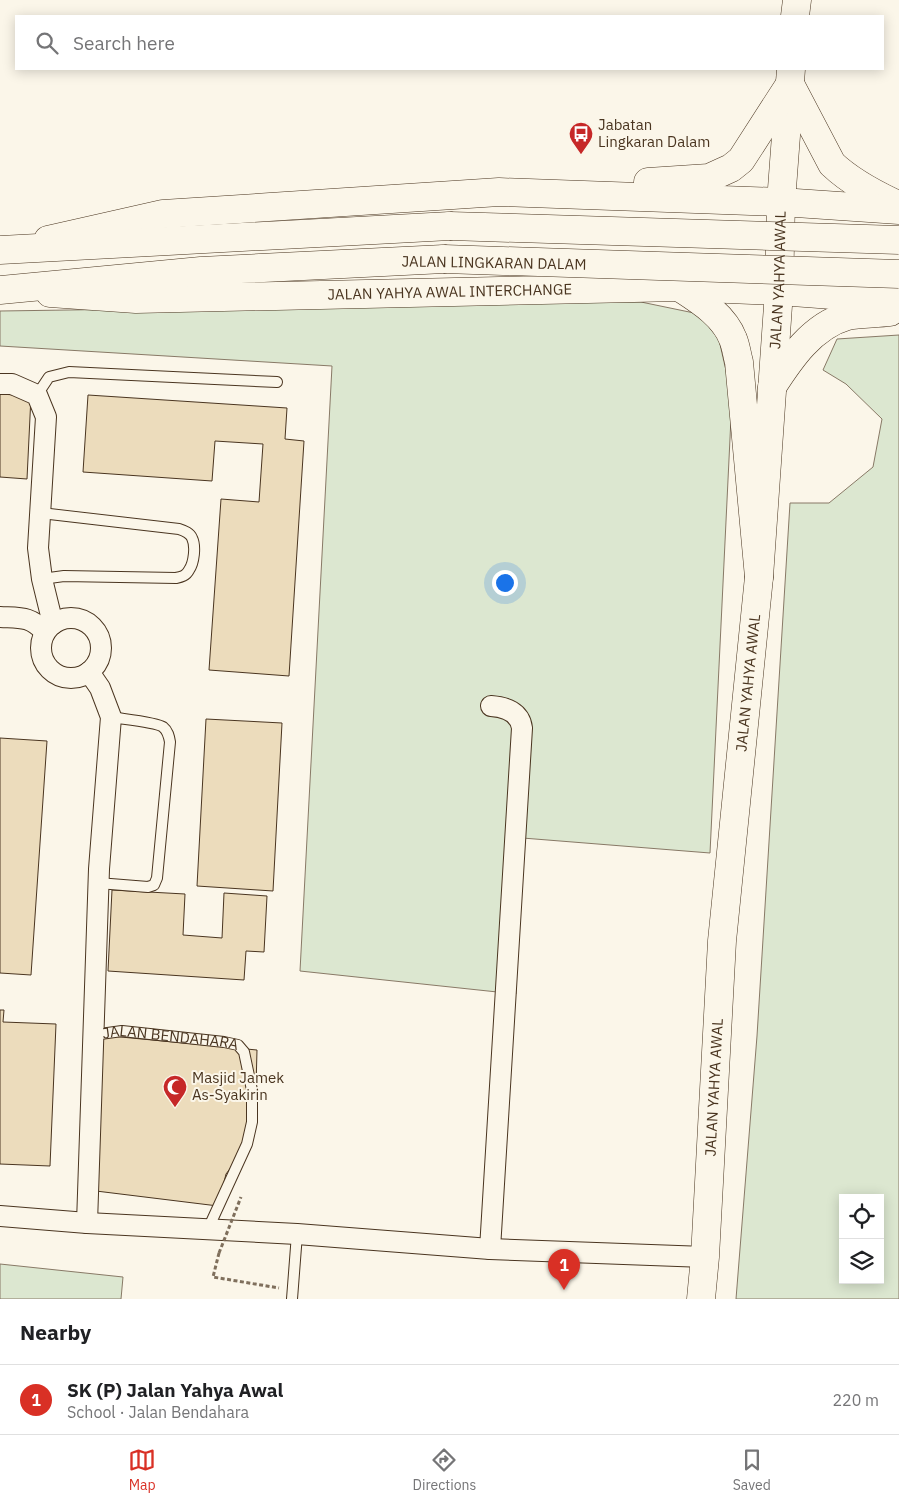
<!DOCTYPE html>
<meta charset="utf-8">
<style>
body{margin:0;font-family:"IBM Plex Sans",sans-serif;background:#f2f2f2;color:#202124}
.controls{position:absolute;right:15px;bottom:15px;display:grid;overflow:hidden;border-radius:0px;box-shadow:0 2px 12px #0003}
.controls button{width:45px;height:45px;display:grid;place-items:center;padding:0;border:0;border-bottom:1px solid #e0e0e0;background:#fff;color:#202124;font:25px sans-serif}
.you{position:absolute;left:504px;top:582px;width:18px;height:18px;margin:-12px;border:4px solid #fff;border-radius:50%;background:#1a73e8;box-shadow:0 0 0 8px #1a73e833}
.badge{display:grid;place-items:center;width:32px;height:32px;border-radius:50%;background:#d93025;color:#fff;font-size:16px;font-weight:700}
.pin{position:absolute;translate:-50% -41px;filter:drop-shadow(0 1px 2px #0008)}
.pin::after{content:'';position:absolute;top:26px;width:18px;height:15px;background:inherit;clip-path:polygon(0 0,100% 0,50% 100%)}
.list{margin:0;padding:0;list-style:none}
h2{display:flex;justify-content:space-between;align-items:center;height:65px;margin:0;padding:0 20px;font-size:21px}
h2 small{font-size:16px;font-weight:400;color:#757577}
.list li{display:grid;grid-template-columns:32px 1fr auto;gap:15px;align-items:center;box-sizing:border-box;height:70px;padding:0 20px;border-top:1px solid #e0e0e0}
.list b{display:block;font-size:19px;white-space:nowrap}
.list p{margin:0;font-size:16px;white-space:nowrap;color:#757577}
.list em{font-size:16px;font-style:normal;color:#757577}
.icon{flex:none;width:28px;height:28px;fill:none;stroke:currentColor;stroke-width:2;stroke-linecap:round;stroke-linejoin:round}
.map{position:relative;flex:none;width:899px;height:1299px;overflow:hidden}
.search{position:absolute;background:#fff;box-shadow:0 2px 12px #0003;left:15px;right:15px;top:15px;height:55px;display:flex;align-items:center;gap:12px;box-sizing:border-box;padding:0 18px;border-radius:0px;color:#757577;font-size:19px}
.sheet{height:135px;background:#fff}
nav{display:flex;justify-content:space-around;align-items:center;box-sizing:border-box;height:70px;border-top:1px solid #e0e0e0;background:#fff;font-size:14px;color:#757577}
nav a{display:grid;justify-items:center;gap:2px}
nav .on{color:#d93025}
.map>svg:first-child{display:block}
.green{fill:#dce7d0;stroke:#887966;fill-rule:evenodd}
.building{fill:#ecdcbc;stroke:#4a3520}
.lines{fill:none;stroke-linecap:round;stroke-linejoin:round}
.service-casing{stroke:#4a3520;stroke-width:12}
.minor-casing{stroke:#4a3520;stroke-width:22}
.secondary-casing{stroke:#4a3520;stroke-width:29}
.primary-casing{stroke:#4a3520;stroke-width:29}
.trunk-casing{stroke:#4a3520;stroke-width:29}
.path{stroke:#7f6f5c;stroke-width:3;stroke-dasharray:4 2.5;stroke-linecap:butt}
.service{stroke:#fbf6e9;stroke-width:10}
.minor{stroke:#fbf6e9;stroke-width:20}
.secondary{stroke:#fbf6e9;stroke-width:28}
.primary{stroke:#fbf6e9;stroke-width:28}
.trunk{stroke:#fbf6e9;stroke-width:28}
.trunk-bridge-casing{stroke:#4a3520;stroke-width:29;stroke-linecap:butt}
.path-bridge{stroke:#7f6f5c;stroke-width:3;stroke-dasharray:4 2.5;stroke-linecap:butt}
.trunk-bridge{stroke:#fbf6e9;stroke-width:28}
.labels{text-anchor:middle;stroke-width:4;stroke-linejoin:round;paint-order:stroke}
.poi-label{font-size:15px;fill:#4a3520;stroke:#fbf6e9;text-anchor:start}
.street-label{font-size:15px;fill:#4a3520;stroke:#fbf6e9}
</style>
<div class="map">
<svg width="899" height="1299" viewBox="0 0 899 1299">
<rect width="100%" height="100%" fill="#fbf6e9"/>
<g class="green">
<polygon points="527,300 641,302 699,314 719,340 732,397 710,853 510,837 516,994 300,971 332,366 0,346 0,311 342,306"/>
<path d="M899,335V1299H736L757,1036L790,503H829L873,467L882,419L846,384L823,370L837,339ZM843,1198H880V1280H843Z"/>
<polygon points="0,1264 123,1277 121,1299 0,1299"/>
</g>
<g class="building">
<polygon points="0,394 31,396 27,479 0,477"/>
<polygon points="88,395 287,408 285,439 304,441 289,676 209,670 221,499 259,502 263,444 215,441 212,481 83,472"/>
<polygon points="206,719 282,723 273,891 197,886"/>
<polygon points="0,738 47,741 31,975 0,973"/>
<polygon points="112,890 185,894 183,935 222,938 224,893 267,896 264,952 246,951 244,980 108,971"/>
<polygon points="0,1010 4,1010 3,1022 56,1024 50,1166 0,1164"/>
<polygon points="100,1035 257,1050 255,1125 245,1149 226,1174 218,1206 96,1191"/>
</g>
<g class="lines">
<defs>
<g id="service">
<polyline points="37,395 49,377 69,372 277,382"/>
<path d="M41,513L179,529C185,531 190,533 192,538C196,546 194,563 189,570C186,576 181,577 176,578L64,576L42,579"/>
<path d="M98,883L148,887L154,885L157,878L170,742C169,736 168,731 163,727C156,722 122,719 111,717"/>
<path id="s1" d="M93,1035L122,1031L224,1042L238,1045L244,1052L252,1090V1122L247,1144L208,1229"/>
<polyline points="292,1299 297,1234"/>
</g>
<g id="minor">
<polyline points="0,384 12,384 37,395 46,417 38,548 42,579 53,624"/>
<path d="M0,617C21,618 30,616 45,632"/>
<circle cx="71" cy="648" r="30"/>
<polyline points="0,1216 87,1223 297,1234 490,1249 705,1257"/>
<polyline points="87,1223 99,869 111,717 100,688 89,672"/>
<path d="M490,1249L522,728C520,712 506,707 491,706"/>
</g>
<g id="secondary">
<polyline points="795,16 797,0"/>
<path id="s2" d="M701,1299L705,1257L722,941L759,577L779,291L781,202L791,69"/>
</g>
<g id="primary">
<path d="M648,182L709,178L731,168L741,160L790,84L832,164C851,182 874,194 898,205"/>
<polyline points="48,240 163,214 499,192 781,202 899,210"/>
<path d="M679,287C699,300 724,315 733,339C736,346 737,355 739,362L759,577"/>
<path id="s3" d="M50,293L136,299L679,287L779,291L899,300"/>
<path d="M772,387C790,359 812,326 847,316C860,313 876,314 890,312"/>
</g>
<g id="trunk">
<polyline points="0,250 450,226"/>
<polyline points="0,290 201,271 444,259"/>
</g>
</defs>
<use href="#service" class="service-casing"/>
<use href="#minor" class="minor-casing"/>
<use href="#secondary" class="secondary-casing"/>
<use href="#primary" class="primary-casing"/>
<use href="#trunk" class="trunk-casing"/>
<polyline class="path" points="219,1253 213,1277 279,1288"/>
<use href="#service" class="service"/>
<use href="#minor" class="minor"/>
<use href="#secondary" class="secondary"/>
<use href="#primary" class="primary"/>
<use href="#trunk" class="trunk"/>
<defs>
<g id="trunk-bridge">
<polyline points="450,226 899,240"/>
<polyline points="444,259 899,274"/>
</g>
</defs>
<use href="#trunk-bridge" class="trunk-bridge-casing"/>
<polyline class="path-bridge" points="219,1253 241,1197"/>
<use href="#trunk-bridge" class="trunk-bridge"/>
</g>
<defs>
<symbol id="bus-pin" viewBox="-11 -11 22 30"><path d="M0 17L-7.5 6A9.5 9.5 0 1 1 7.5 6Z" fill="#c62828" stroke="#fbf6e9"/><path d="M-5-6H5V4H4V6H2V4H-2V6H-4V4H-5ZM-3.5-4V0h7V-4ZM-3.5 1.2v1.5H-2V1.2ZM2 1.2v1.5H3.5V1.2Z" fill="#fff"/></symbol>
<symbol id="mosque-pin" viewBox="-11 -11 22 30"><path d="M0 17L-7.5 6A9.5 9.5 0 1 1 7.5 6Z" fill="#c62828" stroke="#fbf6e9"/><path d="M3.5-4.9A6 6 0 1 0 3.5 4.9A5 5 0 1 1 3.5-4.9Z" fill="#fff"/></symbol>
</defs>
<g fill-rule="evenodd">
<use href="#bus-pin" x="567" y="120" width="28" height="38"/>
<use href="#mosque-pin" x="161" y="1073" width="28" height="38"/>
</g>
<g class="labels">
<g class="poi-label">
<text x="598" y="130">Jabatan<tspan x="598" dy="17">Lingkaran Dalam</tspan></text>
<text x="192" y="1083">Masjid Jamek<tspan x="192" dy="17">As-Syakirin</tspan></text>
</g>
<g class="street-label">
<text transform="translate(494 263) rotate(1)" y="5">JALAN LINGKARAN DALAM</text>
<text dy="5" stroke="none"><textPath href="#s2" startOffset="1022">JALAN YAHYA AWAL</textPath></text>
<text dy="5" stroke="none"><textPath href="#s3" startOffset="400">JALAN YAHYA AWAL INTERCHANGE</textPath></text>
<text dy="5" stroke="none"><textPath href="#s2" startOffset="618">JALAN YAHYA AWAL</textPath></text>
<text dy="5" stroke="none"><textPath href="#s1" startOffset="78">JALAN BENDAHARA</textPath></text>
<text dy="5" stroke="none"><textPath href="#s2" startOffset="212">JALAN YAHYA AWAL</textPath></text>
</g>
</g>
</svg>
<div class="controls">
<button><svg class="icon" aria-label="locate" viewBox="0 0 24 24"><circle cx="12" cy="12" r="6"/><path d="M12 2v4M12 18v4M2 12h4M18 12h4"/></svg></button>
<button><svg class="icon" aria-label="layers" viewBox="0 0 24 24"><path d="M12 4l9 5-9 5-9-5zM3 14l9 5 9-5"/></svg></button>
</div>
<div class="you"></div>
<div class="pin badge" style="left:564px;top:1290px">1</div>
<div class="search"><svg class="icon" aria-label="search" viewBox="0 0 24 24"><circle cx="10" cy="10" r="6"/><path d="M15 15l6 6"/></svg>Search here</div>
</div>
<section class="sheet">
<h2>Nearby<small></small></h2>
<ul class="list">
<li><span class="badge">1</span><div><b>SK (P) Jalan Yahya Awal</b><p>School · Jalan Bendahara</p></div><em>220 m</em></li>
</ul>
</section>
<nav>
<a class="on"><svg class="icon" aria-label="map" viewBox="0 0 24 24"><path d="M3 6l6-2 6 2 6-2v14l-6 2-6-2-6 2zM9 4v14M15 6v14"/></svg>Map</a>
<a><svg class="icon" aria-label="directions" viewBox="0 0 24 24"><path d="M12 3l9 9-9 9-9-9zM9 14v-3h6M13 9l2 2-2 2"/></svg>Directions</a>
<a><svg class="icon" aria-label="saved" viewBox="0 0 24 24"><path d="M7 4h10v16l-5-4-5 4z"/></svg>Saved</a>
</nav>
